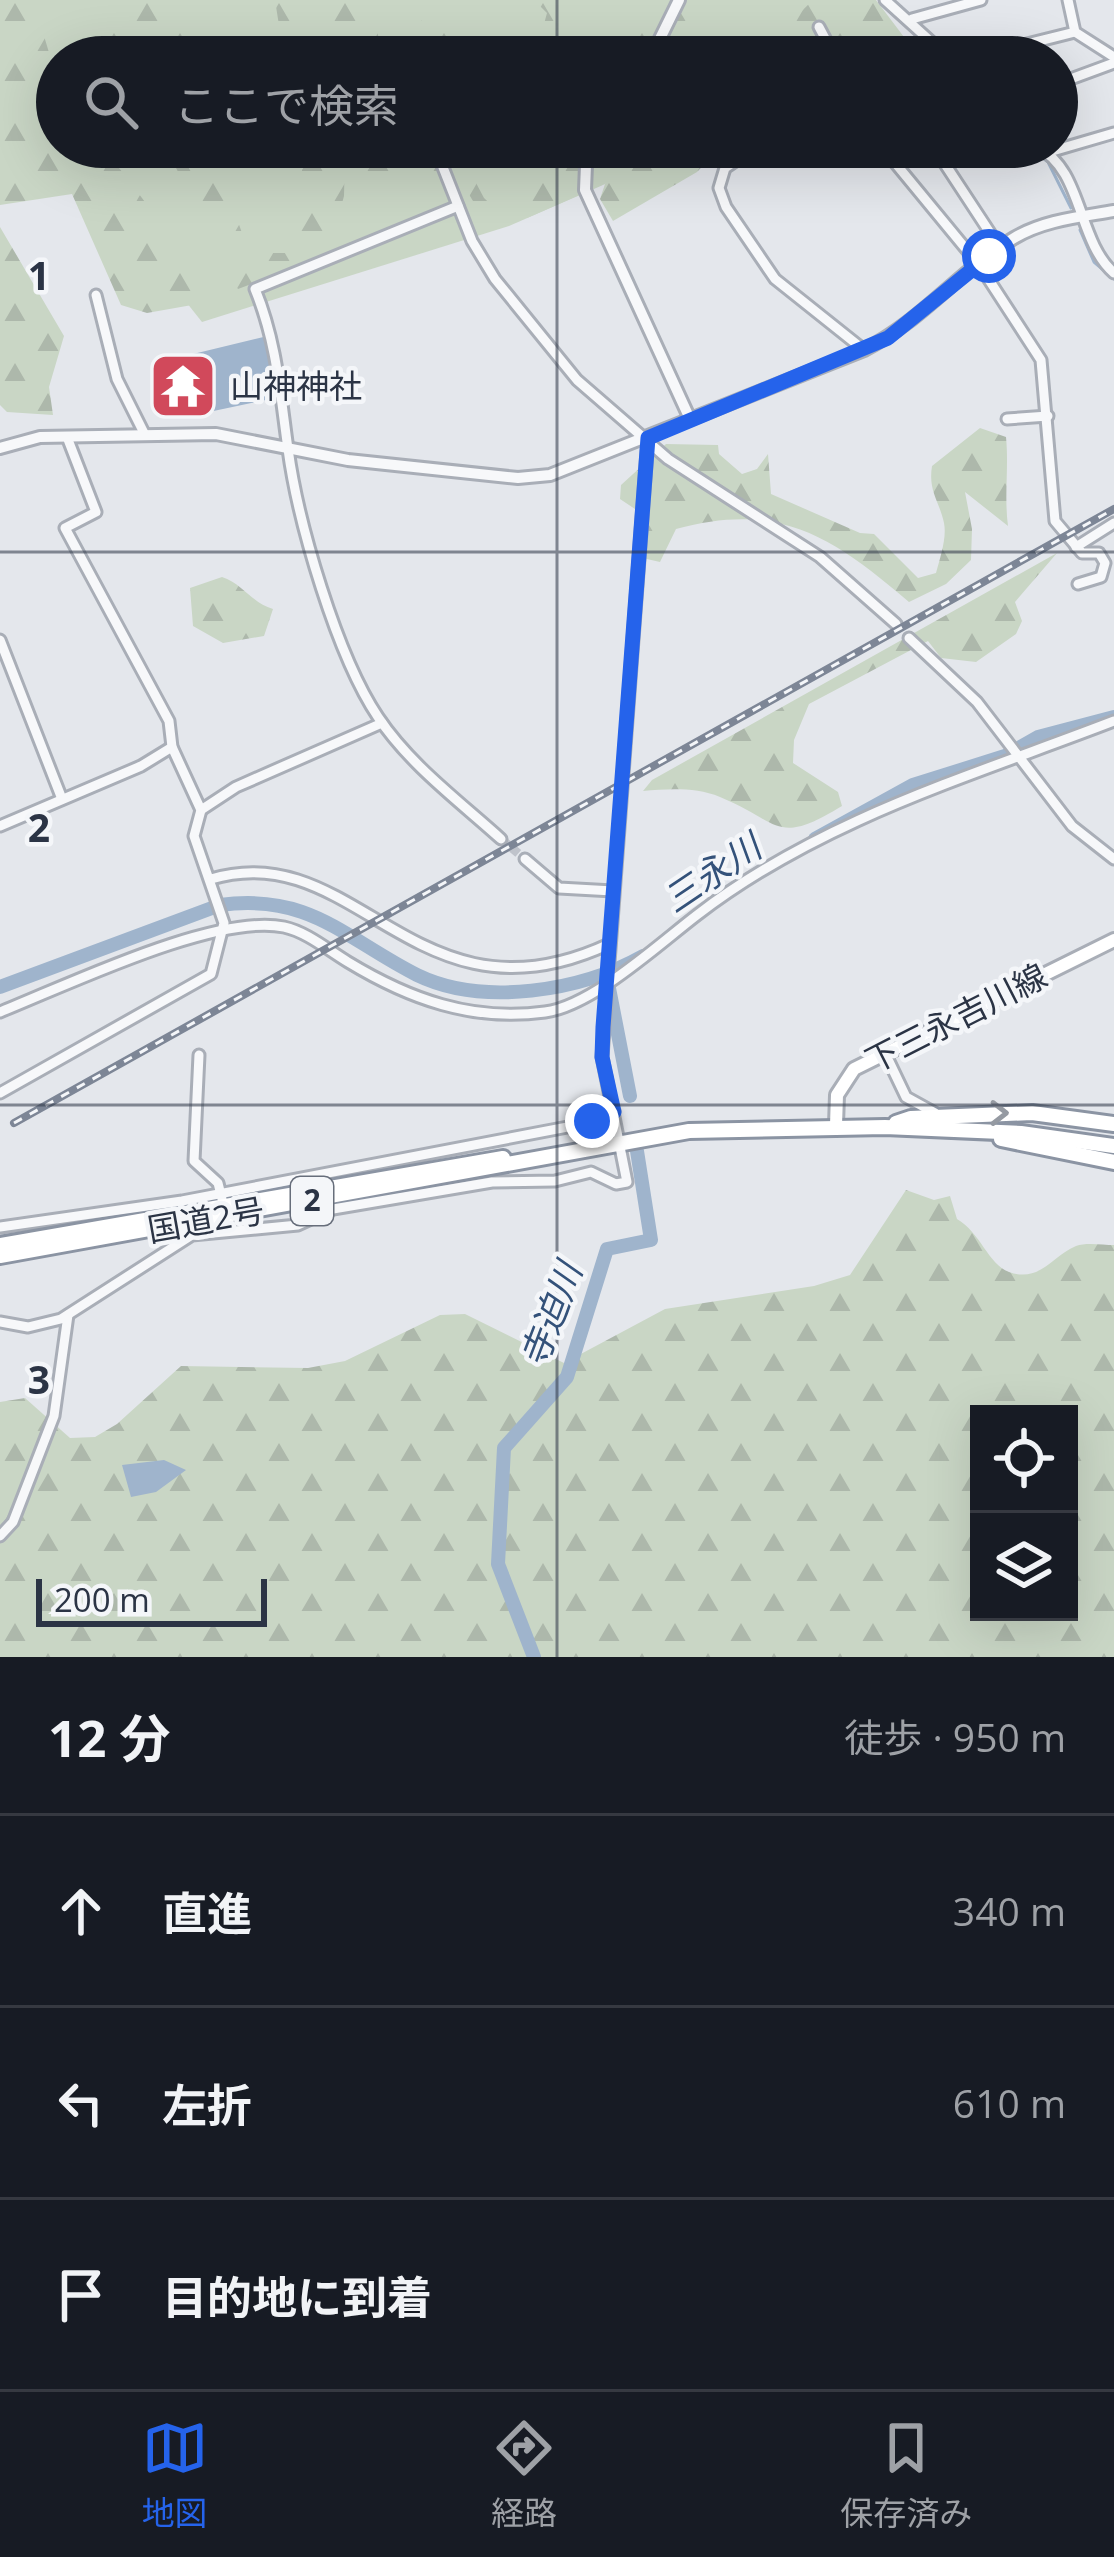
<!DOCTYPE html>
<html lang="ja">
<meta charset="utf-8">
<style>
body{margin:0;font-family:"Open Sans","Noto Sans JP",sans-serif;background:#242831;color:#f1f3f6}
.controls{position:absolute;right:36px;bottom:36px;display:grid;overflow:hidden;border-radius:0px;box-shadow:0 12px 48px #0002}
.controls button{width:108px;height:108px;display:grid;place-items:center;padding:0;border:0;border-bottom:3px solid #363941;background:#171b24;color:#f1f3f6;font:60px sans-serif}
.scale{position:absolute;left:36px;bottom:30px;width:231px;box-sizing:border-box;padding-left:12px;border:6px solid #2b3445;border-top:0;font-size:33px;line-height:42px;white-space:nowrap;color:#2b3445;-webkit-text-stroke:9px #f4f6f9;paint-order:stroke}
.stop{position:absolute;width:36px;height:36px;margin:-27px;border:9px solid #2563eb;border-radius:50%;background:#fff}
.stop.end{background:#2563eb;border-color:#fff;box-shadow:0 3px 12px #0008}
.list{margin:0;padding:0;list-style:none}
h2{display:flex;justify-content:space-between;align-items:center;height:156px;margin:0;padding:0 48px;font-size:51px}
h2 small{font-size:39px;font-weight:400;color:#9ea1a6}
.list li{display:grid;grid-template-columns:78px 1fr auto;gap:36px;align-items:center;box-sizing:border-box;height:192px;padding:0 48px;border-top:3px solid #363941}
.list b{display:block;font-size:45px;white-space:nowrap}
.list em{font-size:39px;font-style:normal;color:#9ea1a6}
.icon{flex:none;width:66px;height:66px;fill:none;stroke:currentColor;stroke-width:2;stroke-linecap:round;stroke-linejoin:round}
.map{position:relative;flex:none;width:1114px;height:1657px;overflow:hidden}
.search{position:absolute;background:#171b24;box-shadow:0 12px 48px #0002;left:36px;right:36px;top:36px;height:132px;display:flex;align-items:center;gap:30px;box-sizing:border-box;padding:0 42px;border-radius:66px;color:#9ea1a6;font-size:45px}
.sheet{height:732px;background:#171b24}
nav{display:flex;justify-content:space-around;align-items:center;box-sizing:border-box;height:168px;border-top:3px solid #363941;background:#171b24;font-size:33px;color:#9ea1a6}
nav a{display:grid;justify-items:center;gap:6px}
nav .on{color:#2563eb}
.map>svg:first-child{display:block}
.grass{fill:#c9d6c5}
.forest{fill:url(#forest-firs);fill-rule:evenodd}
.water{fill:#9fb4cc}
.lines{fill:none;stroke-linecap:round;stroke-linejoin:round}
.stream{stroke:#9fb4cc;stroke-width:3}
.river{stroke:#9fb4cc;stroke-width:14}
.minor-tunnel{stroke:#bfc3cb;stroke-width:9;stroke-dasharray:9 4.5;stroke-linecap:butt}
.minor-casing{stroke:#a9aeb7;stroke-width:15}
.tertiary-casing{stroke:#a9aeb7;stroke-width:16}
.secondary-casing{stroke:#a9aeb7;stroke-width:18}
.trunk-casing{stroke:#8b94a3;stroke-width:20}
.minor{stroke:#f7f8fa;stroke-width:9}
.tertiary{stroke:#f7f8fa;stroke-width:10}
.secondary{stroke:#fff;stroke-width:12}
.trunk{stroke:#fff;stroke-width:14}
.rail-casing{stroke:#7d8696;stroke-width:8}
.rail{stroke:#f4f6f9;stroke-width:3;stroke-dasharray:9;stroke-linecap:butt}
.oneway{stroke:#959aa2}
.route{stroke:#2563eb;stroke-width:15}
.grid{fill:none;stroke:#2b3445;stroke-width:3;stroke-opacity:0.55}
.labels{text-anchor:middle;stroke-width:9;stroke-linejoin:round;paint-order:stroke}
.shield{fill:#f4f6f9;stroke:#676e7b;stroke-width:3}
.shield-label{font-size:30px;font-weight:bold;fill:#2b3445}
.poi-label{font-size:33px;fill:#2b3445;stroke:#f4f6f9;text-anchor:start}
.street-label{font-size:33px;fill:#2b3445;stroke:#f4f6f9}
.water-label{font-size:36px;font-style:italic;fill:#34527a;stroke:#f4f6f9}
.grid-label{font-size:39px;text-anchor:middle;font-weight:bold;fill:#2b3445;stroke:#f4f6f9;stroke-width:9;stroke-linejoin:round;paint-order:stroke}
</style>
<div class="map">
<svg width="1114" height="1657" viewBox="0 0 1114 1657">
<defs>
<pattern id="forest-firs" width="22" height="20" patternUnits="userSpaceOnUse" patternTransform="scale(3)"><rect width="22" height="20" fill="#c9d6c5"/><path d="M5 1l3.5 6h-7zM16 11l3.5 6h-7z" fill="#adb8ab"/></pattern>
</defs>
<rect width="100%" height="100%" fill="#e4e7ec"/>
<g class="grass">
<polygon points="0,0 823,0 763,57 57,57 57,140 0,83"/>
<polygon points="63,147 669,147 651,164 509,226 202,322"/>
</g>
<g class="forest">
<polygon points="47,0 44,36 57,79 57,147 103,147 184,253 209,302 147,313 121,305 72,194 0,205 0,1"/>
<polygon points="110,0 196,0 199,57 118,57 104,30"/>
<polygon points="275,0 308,0 303,25 310,57 284,57"/>
<polygon points="334,0 370,0 383,57 347,57 330,20"/>
<polygon points="420,0 449,3 456,44 447,51 431,47 423,57"/>
<polygon points="534,0 580,0 557,57 535,57 547,13"/>
<polygon points="656,0 703,0 668,57 636,57 639,28 656,21"/>
<polygon points="813,0 876,0 907,41 938,57 755,57"/>
<path d="M165,147H211L246,244L261,253H286L299,237L303,147H457L484,198L504,217L495,226L482,216L452,166C426,181 392,180 362,190L345,151L344,196L334,233L319,237L275,275L238,289L234,283L248,255L247,245L226,263Z"/>
<polygon points="576,147 603,147 592,162 602,185 527,218 517,200 518,176 568,166"/>
<polygon points="657,147 721,147 697,172 613,221 600,199 605,184"/>
<polygon points="0,227 64,336 49,387 53,415 7,412 0,405"/>
<path d="M980,428L1006,437C1009,468 1004,495 1008,526L965,492L972,529L971,560L946,584L909,602C832,536 779,501 676,529L660,562L638,557V511L620,499L621,485L666,444L718,445L719,454L742,474L757,469L768,454L771,494L860,533L874,534L918,578L936,573C940,558 947,538 944,523C939,500 928,491 932,466Z"/>
<path d="M1057,553L1015,602L1022,621L1016,634L976,662L941,658L928,641L809,704L794,740L793,763L838,792L842,806C775,847 781,822 720,797C695,787 669,789 643,791L652,780Z"/>
<path d="M222,577C243,584 252,603 273,609L264,636L223,643L193,626L190,588Z"/>
<path d="M906,1190L934,1200L950,1196L957,1219C980,1232 988,1264 1009,1272C1040,1283 1052,1256 1076,1246C1086,1242 1103,1245 1114,1245V1657H0V1402L25,1398L70,1438L95,1437L117,1424L181,1366L308,1368L345,1361L440,1315L465,1314L564,1363L665,1309L814,1286L850,1275ZM979,1414H1069V1612H979Z"/>
</g>
<g class="water">
<polygon points="272,335 284,396 204,413 189,355"/>
<polygon points="164,1460 186,1470 156,1492 131,1497 122,1465"/>
</g>
<g class="lines">
<g class="stream">
<polyline points="1029,147 1048,162 1071,208"/>
<polyline points="1080,230 1094,262 1114,279"/>
</g>
<g class="river">
<polyline points="815,839 913,785 1005,756 1038,737 1114,717"/>
<polyline points="608,983 630,1096"/>
<path d="M0,987L220,905C310,893 344,938 417,975C483,1007 581,991 643,956"/>
<polyline points="534,1657 498,1564 504,1448 567,1377 607,1249 651,1240 637,1151"/>
</g>
<polyline class="minor-tunnel" points="501,839 525,859"/>
<defs>
<g id="minor">
<polyline points="885,0 948,57"/>
<polyline points="1068,0 1075,32 1114,57"/>
<polyline points="912,19 981,0"/>
<polyline points="819,27 835,57"/>
<polyline points="975,57 1075,32"/>
<polyline points="1057,84 1114,63"/>
<polyline points="435,147 472,241 495,279 577,380 668,459 820,557 896,624"/>
<polyline points="756,147 725,168 719,188 726,207 775,279 864,350"/>
<polyline points="882,147 980,266 1041,360 1055,521 1082,553 1099,553 1105,563 1101,577 1078,584"/>
<path d="M1037,147C1083,169 1077,241 1114,273"/>
<polyline points="1049,152 1114,133"/>
<polyline points="939,155 1000,248"/>
<path d="M458,206L255,289C277,343 280,393 288,449C298,523 337,656 378,717C410,765 459,801 501,839"/>
<polyline points="96,295 117,379 145,435"/>
<polyline points="1007,419 1048,416"/>
<polyline points="1076,547 1114,523"/>
<polyline points="909,638 977,702 1072,826 1114,859"/>
<polyline points="0,640 62,799"/>
<polyline points="201,810 236,787 382,723"/>
<polyline points="0,826 141,766 172,747"/>
<polyline points="525,859 559,888 613,891"/>
<path d="M211,879C356,835 416,1034 609,944"/>
<path d="M0,1012C68,985 216,913 284,927C307,932 328,950 348,962C409,999 472,1022 545,1012C592,1006 659,944 697,915C822,819 969,777 1114,721"/>
<polyline points="884,1051 906,1097 935,1113"/>
<polyline points="199,1055 194,1161 218,1183 222,1199"/>
<polyline points="0,1093 211,974 224,923 194,836 201,810 172,747 169,721 65,528 96,512 67,437"/>
<polyline points="0,1227 182,1201 578,1125 614,1111"/>
<polyline points="0,1322 28,1327 61,1319 192,1235 298,1225 333,1209 492,1182 555,1181 591,1172 616,1184 627,1182 602,1057 648,438"/>
<polyline points="0,1536 13,1522 54,1416 68,1315"/>
</g>
<g id="tertiary">
<polyline points="651,57 679,0"/>
<polyline points="594,147 586,165 585,190 690,419"/>
<path d="M0,448L40,437L216,434L348,460L518,478L550,475L864,350C922,321 960,270 1014,238C1044,220 1080,217 1114,211"/>
</g>
<polyline id="secondary" points="836,1125 837,1095 854,1069 1114,940"/>
<g id="trunk">
<polyline points="896,1123 911,1118 1032,1113 1114,1124"/>
<polyline points="1001,1139 1114,1162"/>
<polyline points="0,1245 503,1158"/>
<polyline points="0,1256 689,1131 885,1127 1021,1133 1114,1146"/>
</g>
</defs>
<use href="#minor" class="minor-casing"/>
<use href="#tertiary" class="tertiary-casing"/>
<use href="#secondary" class="secondary-casing"/>
<use href="#trunk" class="trunk-casing"/>
<use href="#minor" class="minor"/>
<use href="#tertiary" class="tertiary"/>
<use href="#secondary" class="secondary"/>
<use href="#trunk" class="trunk"/>
<defs>
<polyline id="rail" points="14,1123 1114,509"/>
</defs>
<use href="#rail" class="rail-casing"/>
<use href="#rail" class="rail"/>
</g>
<defs><path id="oneway-chevron" d="M-2-3.5L2.5 0L-2 3.5" fill="none" stroke-width="1.6" stroke-linecap="round" stroke-linejoin="round" transform="scale(3)"/></defs>
<use class="oneway" href="#oneway-chevron" transform="translate(999 1113)"/>
<g class="lines">
<polyline class="route" points="592,1121 614,1112 602,1057 603,1027 648,438 888,338 989,256"/>
</g>
<path class="grid" d="M557,0V57M557,147V1657M0,552H1114M0,1105H1114"/>
<defs>
<symbol id="temple-square" viewBox="-11 -11 22 22"><rect x="-9" y="-9" width="18" height="18" rx="4" fill="#d1495b" stroke="#f4f6f9"/><path d="M0-6L5-2H3V0L6.5 2.5H4V6H1.5V3h-3V6H-4V2.5H-6.5L-3 0V-2H-5Z" fill="#fff"/></symbol>
</defs>
<g fill-rule="evenodd">
<use href="#temple-square" x="145" y="348" width="76" height="76"/>
</g>
<g class="labels">
<rect class="shield" x="291" y="1177" width="42" height="48" rx="9"/>
<g class="shield-label">
<text x="312" y="1211">2</text>
</g>
<g class="poi-label">
<text x="230" y="398">山神神社</text>
</g>
<g class="street-label">
<text transform="translate(956 1018) rotate(-27)" y="12">下三永吉川線</text>
<text transform="translate(206 1220) rotate(-10)" y="12">国道2号</text>
</g>
<g class="water-label">
<text transform="translate(712 873) rotate(-34)" y="13">三永川</text>
<text transform="translate(551 1315) rotate(-69)" y="13">寺迫川</text>
</g>
</g>
<g class="grid-label">
<text x="39" y="290">1</text>
<text x="39" y="842">2</text>
<text x="39" y="1394">3</text>
</g>
</svg>
<div class="controls">
<button><svg class="icon" aria-label="locate" viewBox="0 0 24 24"><circle cx="12" cy="12" r="6"/><path d="M12 2v4M12 18v4M2 12h4M18 12h4"/></svg></button>
<button><svg class="icon" aria-label="layers" viewBox="0 0 24 24"><path d="M12 4l9 5-9 5-9-5zM3 14l9 5 9-5"/></svg></button>
</div>
<div class="scale">200 m</div>
<div class="stop" style="left:989px;top:256px"></div>
<div class="stop end" style="left:592px;top:1121px"></div>
<div class="search"><svg class="icon" aria-label="search" viewBox="0 0 24 24"><circle cx="10" cy="10" r="6"/><path d="M15 15l6 6"/></svg>ここで検索</div>
</div>
<section class="sheet">
<h2>12 分<small>徒歩 · 950 m</small></h2>
<ul class="list">
<li><svg class="icon" aria-label="ahead" viewBox="0 0 24 24"><path d="M12 20V5M6 11l6-6 6 6"/></svg><div><b>直進</b></div><em>340 m</em></li>
<li><svg class="icon" aria-label="left" viewBox="0 0 24 24"><path d="M17 20v-9H6M10 6l-5 5 5 5"/></svg><div><b>左折</b></div><em>610 m</em></li>
<li><svg class="icon" aria-label="arrive" viewBox="0 0 24 24"><path d="M6 21V4h12l-3 4 3 4H6"/></svg><div><b>目的地に到着</b></div></li>
</ul>
</section>
<nav>
<a class="on"><svg class="icon" aria-label="map" viewBox="0 0 24 24"><path d="M3 6l6-2 6 2 6-2v14l-6 2-6-2-6 2zM9 4v14M15 6v14"/></svg>地図</a>
<a><svg class="icon" aria-label="directions" viewBox="0 0 24 24"><path d="M12 3l9 9-9 9-9-9zM9 14v-3h6M13 9l2 2-2 2"/></svg>経路</a>
<a><svg class="icon" aria-label="saved" viewBox="0 0 24 24"><path d="M7 4h10v16l-5-4-5 4z"/></svg>保存済み</a>
</nav>
